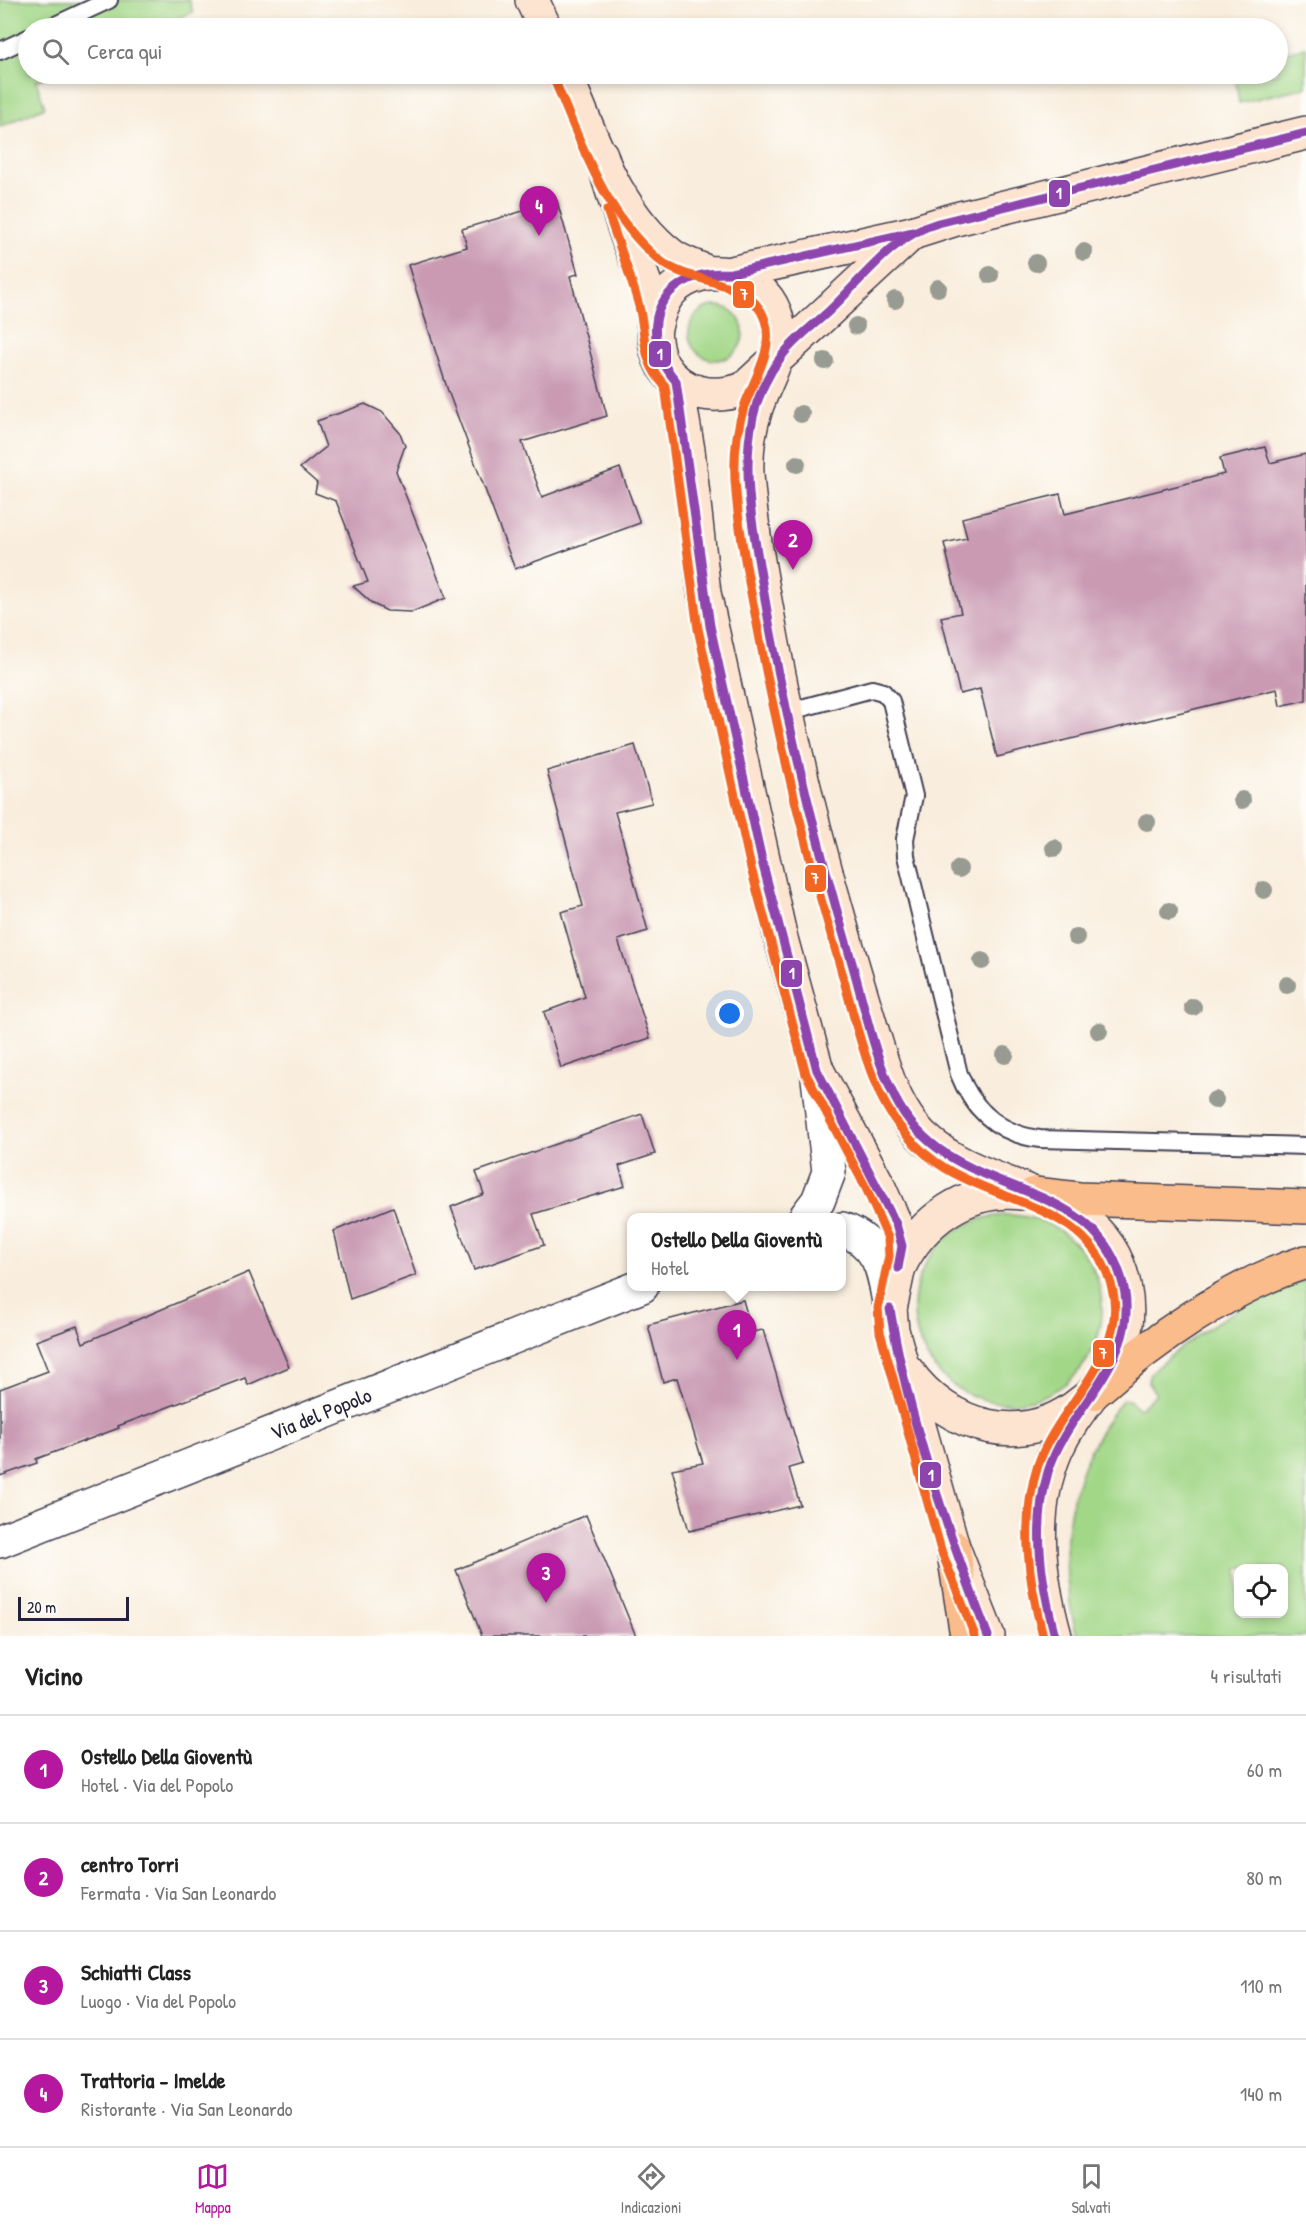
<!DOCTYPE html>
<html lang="it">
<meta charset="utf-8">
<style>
body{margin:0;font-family:"Patrick Hand",sans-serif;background:#f2f2f2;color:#222}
.controls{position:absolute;right:18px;bottom:18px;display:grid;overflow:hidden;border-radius:12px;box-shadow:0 3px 9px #0003}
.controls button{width:54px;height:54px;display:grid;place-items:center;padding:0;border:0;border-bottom:2px solid #e0e0e0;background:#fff;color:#222;font:30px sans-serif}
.scale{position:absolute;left:18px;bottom:15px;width:111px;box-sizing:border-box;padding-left:6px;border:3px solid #22223b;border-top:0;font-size:16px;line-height:21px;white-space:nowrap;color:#22223b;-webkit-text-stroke:4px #fdfcf7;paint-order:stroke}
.you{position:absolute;left:730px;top:1014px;width:21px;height:21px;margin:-15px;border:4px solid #fff;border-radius:50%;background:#1a73e8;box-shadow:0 0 0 9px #1a73e833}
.badge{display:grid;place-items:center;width:39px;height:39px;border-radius:50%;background:#b5179e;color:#fff;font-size:20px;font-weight:700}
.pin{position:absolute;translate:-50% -50px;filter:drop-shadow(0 2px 3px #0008)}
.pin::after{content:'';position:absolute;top:32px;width:21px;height:18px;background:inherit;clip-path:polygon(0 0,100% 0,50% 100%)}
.popup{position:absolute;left:627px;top:1213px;width:219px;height:78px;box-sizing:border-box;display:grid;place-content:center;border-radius:12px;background:#fff;filter:drop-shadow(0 2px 4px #0005);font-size:20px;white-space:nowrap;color:#767676}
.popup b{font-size:22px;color:#222}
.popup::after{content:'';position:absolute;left:50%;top:100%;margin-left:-12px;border:12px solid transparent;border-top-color:#fff}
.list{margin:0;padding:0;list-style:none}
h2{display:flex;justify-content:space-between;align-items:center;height:78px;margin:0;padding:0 24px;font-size:26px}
h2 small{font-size:20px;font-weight:400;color:#767676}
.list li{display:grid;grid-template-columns:39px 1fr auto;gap:18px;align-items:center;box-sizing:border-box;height:108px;padding:0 24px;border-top:2px solid #e0e0e0}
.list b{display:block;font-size:22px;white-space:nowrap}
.list p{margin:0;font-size:20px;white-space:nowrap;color:#767676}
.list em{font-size:20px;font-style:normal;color:#767676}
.icon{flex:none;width:33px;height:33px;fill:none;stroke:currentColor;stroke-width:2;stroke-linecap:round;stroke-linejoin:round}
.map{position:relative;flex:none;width:1306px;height:1636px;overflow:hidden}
.search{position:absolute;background:#fff;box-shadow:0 3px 9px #0003;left:18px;right:18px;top:18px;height:66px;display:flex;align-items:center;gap:15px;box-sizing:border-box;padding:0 21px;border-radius:33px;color:#767676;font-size:22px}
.sheet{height:510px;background:#fff}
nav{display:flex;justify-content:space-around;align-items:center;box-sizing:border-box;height:84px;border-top:2px solid #e0e0e0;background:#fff;font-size:16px;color:#767676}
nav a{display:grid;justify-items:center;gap:3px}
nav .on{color:#b5179e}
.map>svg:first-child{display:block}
.green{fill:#a2d787;stroke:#627c61;stroke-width:1.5;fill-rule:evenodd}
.building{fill:#c99ab2}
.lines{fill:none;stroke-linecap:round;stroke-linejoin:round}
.lane-casing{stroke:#424053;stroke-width:20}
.street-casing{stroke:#424053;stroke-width:36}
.secondary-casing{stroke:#424053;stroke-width:36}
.highway-casing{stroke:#424053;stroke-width:36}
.lane{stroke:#fff;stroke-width:16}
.street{stroke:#fff;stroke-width:33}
.secondary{stroke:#fde4d1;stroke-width:33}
.highway{stroke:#fabc8b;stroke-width:33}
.bus-1-casing{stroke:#fdfcf7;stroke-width:14}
.bus-2-casing{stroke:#fdfcf7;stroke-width:14}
.bus-1{stroke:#8e44ad;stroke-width:9}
.bus-2{stroke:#f26522;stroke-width:9}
.tree{fill:#989b91}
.labels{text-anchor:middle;stroke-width:6;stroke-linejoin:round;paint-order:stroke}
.street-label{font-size:21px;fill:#22223b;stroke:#fdfcf7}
.line-badge{stroke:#fdfcf7;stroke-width:2}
.badge-label{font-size:16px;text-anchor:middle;font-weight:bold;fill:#fff}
</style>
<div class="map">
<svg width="1306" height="1636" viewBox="0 0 1306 1636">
<rect width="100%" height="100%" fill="#fdfcf7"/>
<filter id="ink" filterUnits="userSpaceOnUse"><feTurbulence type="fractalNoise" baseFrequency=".0167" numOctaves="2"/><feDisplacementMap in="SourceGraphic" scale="12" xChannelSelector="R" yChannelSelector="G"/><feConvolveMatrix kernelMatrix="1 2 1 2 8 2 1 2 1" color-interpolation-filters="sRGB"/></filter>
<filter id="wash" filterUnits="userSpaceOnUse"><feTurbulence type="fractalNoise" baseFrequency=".008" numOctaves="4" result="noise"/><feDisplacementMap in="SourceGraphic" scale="24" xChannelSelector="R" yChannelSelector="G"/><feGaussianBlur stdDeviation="1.35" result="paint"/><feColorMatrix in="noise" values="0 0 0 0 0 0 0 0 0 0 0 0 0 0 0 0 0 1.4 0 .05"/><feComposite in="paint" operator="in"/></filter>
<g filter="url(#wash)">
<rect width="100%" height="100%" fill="#f9eddd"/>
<g class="green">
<polygon points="0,0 189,0 193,12 156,28 28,28 28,74 53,74 36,81 45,107 0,127"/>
<polygon points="1306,47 1306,87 1239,103 1236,81 1238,74 1278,74 1278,54"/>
<circle cx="716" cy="333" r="27"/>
<circle cx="1008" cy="1309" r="94"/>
<path d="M1306,1280V1636H1077C1054,1550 1067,1469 1123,1399L1129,1400L1139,1409L1156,1394L1148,1382L1150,1373C1196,1334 1247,1297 1306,1280ZM1238,1568H1284V1614H1238Z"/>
</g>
<g id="blocks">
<g class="building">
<polygon points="557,201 578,274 570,276 607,416 522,442 542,497 620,468 640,523 515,569 448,391 408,265 467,247 462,229"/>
<polygon points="365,404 382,412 400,433 405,446 396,471 446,598 412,612 387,611 373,604 353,586 368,582 336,501 315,493 317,483 300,468 326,447 317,421"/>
<polygon points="1265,447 1270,463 1306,454 1306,700 1280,706 1277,689 997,757 980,689 960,694 941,617 961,613 944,543 967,538 962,518 1060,494 1065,514 1224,474 1220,458"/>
<polygon points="635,745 652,803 615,812 648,931 618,940 650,1038 561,1068 544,1012 585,997 561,912 583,906 547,771"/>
<polygon points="642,1114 655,1154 619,1166 625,1186 533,1214 544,1245 474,1270 451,1207 484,1194 476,1172"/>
<polygon points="393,1207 416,1275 350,1299 334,1231"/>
<polygon points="249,1272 289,1367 248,1385 245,1378 118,1426 119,1428 36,1459 37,1463 0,1476 0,1389 48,1371 36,1341 77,1326 83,1343"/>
<polygon points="743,1300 752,1332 763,1330 803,1464 789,1468 800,1505 689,1531 672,1469 703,1463 677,1378 663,1382 648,1325"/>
<polygon points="586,1515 636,1636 482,1636 456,1570"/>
</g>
</g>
</g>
<g filter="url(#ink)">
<use href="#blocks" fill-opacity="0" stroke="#424053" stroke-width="1.5"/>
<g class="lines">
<defs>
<g id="lane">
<polyline points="49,28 109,0"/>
<polyline points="0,51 28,38"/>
<path d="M787,712L872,689L883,692L891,701L914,796L905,839L906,856L959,1074C974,1112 1000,1134 1040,1139L1306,1146"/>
</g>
<g id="street">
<polyline points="805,1218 818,1201 829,1172 817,1070"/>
<path d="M842,1229C881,1243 884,1272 890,1309"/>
<polyline points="0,1541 642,1286"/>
</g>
<g id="secondary">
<polyline points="532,0 545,28"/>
<path d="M565,74C592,136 615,212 671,255C681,263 697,267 709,273"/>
<path d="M601,155C611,186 620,217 631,247C637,264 645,281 650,299C656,321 651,346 663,366C682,396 715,399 744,389L912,233"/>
<polyline points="731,273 912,233 956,219 1306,133"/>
<path d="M655,328C658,314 662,300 672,290C704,259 759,272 775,313C788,351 767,375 756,408C749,429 746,452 747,474C750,518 758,563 766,606C784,710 809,814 838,915C848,952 860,990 871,1027C882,1061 890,1097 913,1126C971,1198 1103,1180 1124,1285C1140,1363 1085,1387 1057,1448C1030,1509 1038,1574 1055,1636"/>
<polyline points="676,381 688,450 704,593 780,935 817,1070 877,1183 900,1235 901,1257 890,1309 892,1330 953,1547 988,1636"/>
<path d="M899,1267C922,1220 967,1187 1021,1193"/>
<path d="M907,1371C949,1430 1025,1450 1083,1401"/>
</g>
<g id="highway">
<polyline points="1034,1194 1079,1199 1306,1207"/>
<path d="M1093,1393C1152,1341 1231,1285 1306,1262"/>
<polyline points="953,1547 967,1636"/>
</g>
</defs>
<use href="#lane" class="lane-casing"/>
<use href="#street" class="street-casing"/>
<use href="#secondary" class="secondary-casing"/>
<use href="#highway" class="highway-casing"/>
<use href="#lane" class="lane"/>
<use href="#street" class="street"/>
<use href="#secondary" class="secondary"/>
<use href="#highway" class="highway"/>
<defs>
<g id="bus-1">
<path d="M898,1268L902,1246L896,1224L817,1070L763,865L710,626L676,381C648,349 645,299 690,279C703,273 717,273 731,273L913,232"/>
<path d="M890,1309C908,1418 948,1533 988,1636"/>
<path d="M1055,1636C1041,1582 1032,1527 1048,1472C1069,1403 1147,1356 1121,1277C1087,1169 949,1204 895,1098C874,1056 865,1008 852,963C815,838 783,711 762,582C753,528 741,472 753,417C758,396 768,374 781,357C794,339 813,326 829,311C862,280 892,236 938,223L1306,133"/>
</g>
<g id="bus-2">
<path d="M554,79C581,142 604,214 658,259C689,286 750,276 765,320C775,350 753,380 744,407C736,431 734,455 735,480C738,528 748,577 757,624C777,733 803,839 834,945C849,995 859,1046 880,1094C894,1124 917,1151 945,1168C1005,1205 1088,1206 1111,1284C1132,1352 1059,1404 1038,1465C1020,1521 1028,1580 1043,1636"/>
<path d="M607,210C617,239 628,269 637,299C648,333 638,356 665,386L698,629L751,868L806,1074L866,1188L888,1238L889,1256L878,1308L880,1332L941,1550L975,1636"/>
</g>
</defs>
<use href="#bus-1" class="bus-1-casing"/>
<use href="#bus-2" class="bus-2-casing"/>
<use href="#bus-1" class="bus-1"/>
<use href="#bus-2" class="bus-2"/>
</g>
<g class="tree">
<circle cx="1084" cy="252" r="9"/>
<circle cx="1036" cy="263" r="9"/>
<circle cx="990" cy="275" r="9"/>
<circle cx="938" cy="288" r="9"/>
<circle cx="895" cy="300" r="9"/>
<circle cx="856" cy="326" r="9"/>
<circle cx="825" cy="361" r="9"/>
<circle cx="801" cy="414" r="9"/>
<circle cx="797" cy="464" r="9"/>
<circle cx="1242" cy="800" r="9"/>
<circle cx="1147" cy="822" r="9"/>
<circle cx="1054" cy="848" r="9"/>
<circle cx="959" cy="869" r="9"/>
<circle cx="1264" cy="890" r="9"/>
<circle cx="1169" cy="911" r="9"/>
<circle cx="1076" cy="937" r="9"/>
<circle cx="982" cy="961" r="9"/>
<circle cx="1287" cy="985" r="9"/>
<circle cx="1193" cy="1007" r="9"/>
<circle cx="1099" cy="1031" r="9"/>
<circle cx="1005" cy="1055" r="9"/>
<circle cx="1215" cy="1100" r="9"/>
</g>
</g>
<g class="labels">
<g class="street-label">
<text transform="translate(321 1414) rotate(-22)" y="7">Via del Popolo</text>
</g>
</g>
<g class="line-badge">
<rect x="1048" y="179" width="23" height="29" rx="6" fill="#8e44ad"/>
<rect x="732" y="280" width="23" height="29" rx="6" fill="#f26522"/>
<rect x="648" y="340" width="24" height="28" rx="6" fill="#8e44ad"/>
<rect x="804" y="864" width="23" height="29" rx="6" fill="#f26522"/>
<rect x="780" y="959" width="23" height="29" rx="6" fill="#8e44ad"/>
<rect x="1092" y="1339" width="23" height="29" rx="6" fill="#f26522"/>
<rect x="919" y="1461" width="23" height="28" rx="6" fill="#8e44ad"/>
</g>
<g class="badge-label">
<text x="1059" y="199">1</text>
<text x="744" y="300">7</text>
<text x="660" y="360">1</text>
<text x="815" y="884">7</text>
<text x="792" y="979">1</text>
<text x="1103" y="1359">7</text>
<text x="931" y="1481">1</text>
</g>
</svg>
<div class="controls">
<button><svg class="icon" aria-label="locate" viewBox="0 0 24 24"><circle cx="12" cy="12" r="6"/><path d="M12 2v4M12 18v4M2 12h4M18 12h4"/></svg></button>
</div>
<div class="scale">20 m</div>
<div class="you"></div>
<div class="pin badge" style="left:737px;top:1360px">1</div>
<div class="popup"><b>Ostello Della Gioventù</b>Hotel</div>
<div class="pin badge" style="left:793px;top:570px">2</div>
<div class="pin badge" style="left:546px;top:1603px">3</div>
<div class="pin badge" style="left:539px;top:236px">4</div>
<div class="search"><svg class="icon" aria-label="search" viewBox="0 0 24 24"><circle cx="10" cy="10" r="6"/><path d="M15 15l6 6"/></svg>Cerca qui</div>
</div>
<section class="sheet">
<h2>Vicino<small>4 risultati</small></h2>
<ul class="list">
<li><span class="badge">1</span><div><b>Ostello Della Gioventù</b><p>Hotel · Via del Popolo</p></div><em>60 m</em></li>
<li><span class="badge">2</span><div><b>centro Torri</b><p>Fermata · Via San Leonardo</p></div><em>80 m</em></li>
<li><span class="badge">3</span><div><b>Schiatti Class</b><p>Luogo · Via del Popolo</p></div><em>110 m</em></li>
<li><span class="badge">4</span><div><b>Trattoria - Imelde</b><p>Ristorante · Via San Leonardo</p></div><em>140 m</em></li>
</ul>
</section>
<nav>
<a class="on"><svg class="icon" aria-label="map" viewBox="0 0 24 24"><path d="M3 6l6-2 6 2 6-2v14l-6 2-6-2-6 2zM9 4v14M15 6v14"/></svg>Mappa</a>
<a><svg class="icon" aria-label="directions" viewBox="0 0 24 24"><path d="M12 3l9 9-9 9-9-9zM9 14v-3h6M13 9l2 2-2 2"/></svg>Indicazioni</a>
<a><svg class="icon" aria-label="saved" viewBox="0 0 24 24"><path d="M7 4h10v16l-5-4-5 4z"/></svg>Salvati</a>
</nav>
